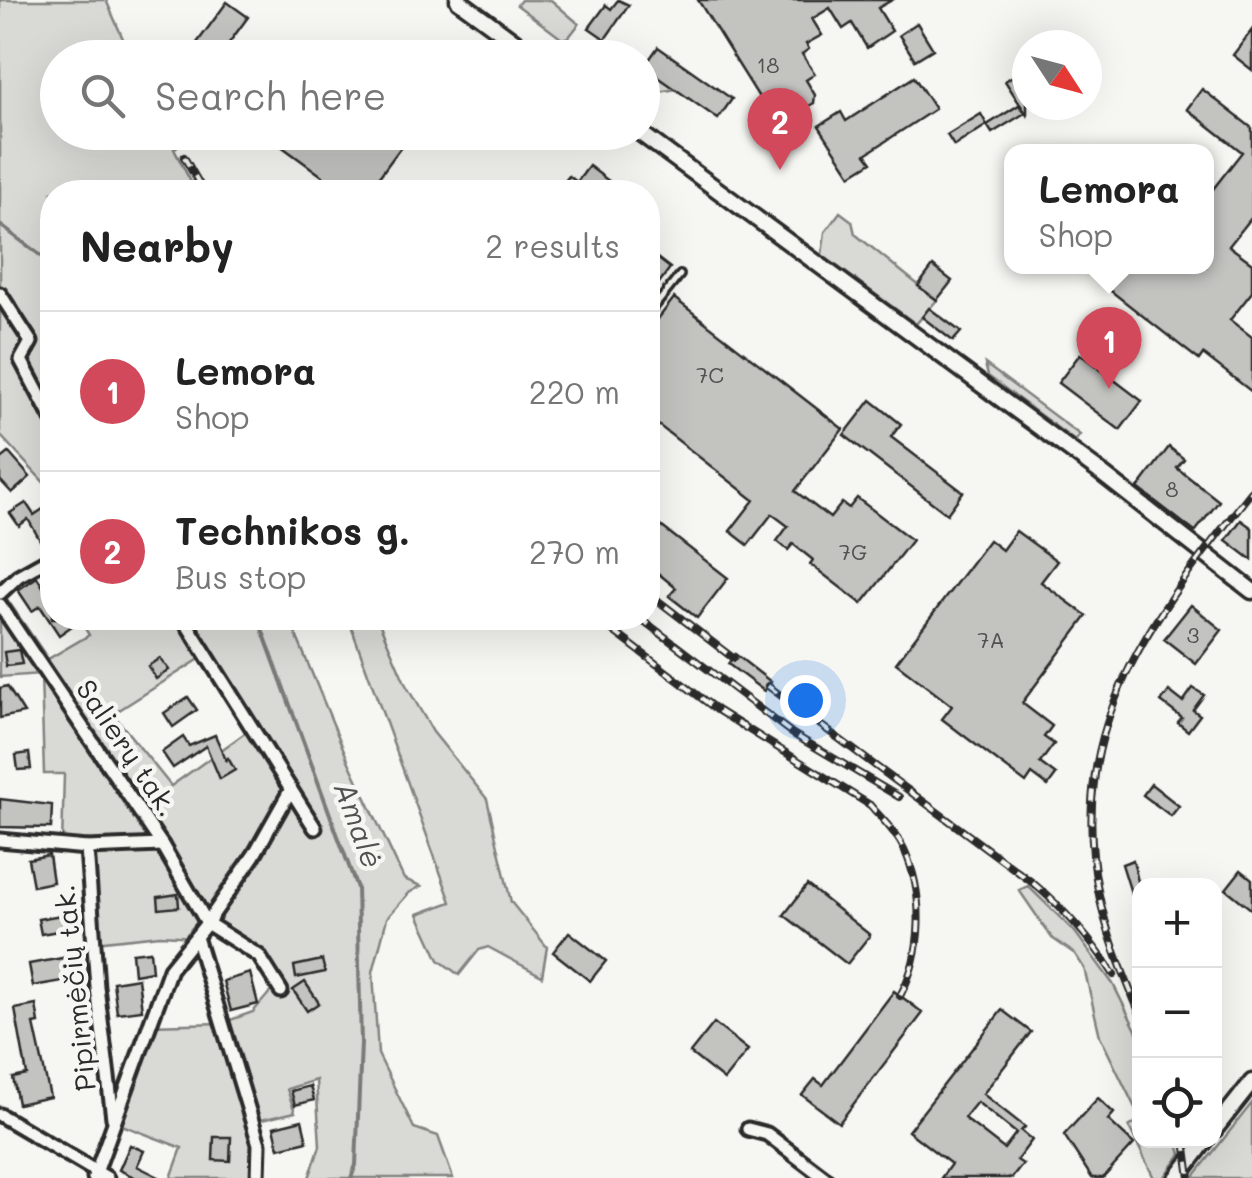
<!DOCTYPE html>
<meta charset="utf-8">
<style>
body{margin:0;font-family:Mali,sans-serif;background:#f2f2f2;color:#222}
.controls{position:absolute;right:30px;bottom:30px;display:grid;overflow:hidden;border-radius:20px;box-shadow:0 10px 40px #0002}
.controls button{width:90px;height:90px;display:grid;place-items:center;padding:0;border:0;border-bottom:2px solid #e0e0e0;background:#fff;color:#222;font:50px sans-serif}
.compass{position:absolute;left:1012px;top:30px;width:90px;height:90px;border-radius:50%;background:#fff;box-shadow:0 10px 40px #0002;rotate:126deg}
.you{position:absolute;left:805px;top:700px;width:35px;height:35px;margin:-25px;border:8px solid #fff;border-radius:50%;background:#1a73e8;box-shadow:0 0 0 15px #1a73e833}
.badge{display:grid;place-items:center;width:65px;height:65px;border-radius:50%;background:#d1495b;color:#fff;font-size:32px;font-weight:700}
.pin{position:absolute;translate:-50% -82px;filter:drop-shadow(0 2px 5px #0008)}
.pin::after{content:'';position:absolute;top:52px;width:35px;height:30px;background:inherit;clip-path:polygon(0 0,100% 0,50% 100%)}
.popup{position:absolute;left:1004px;top:144px;width:210px;height:130px;box-sizing:border-box;display:grid;place-content:center;border-radius:20px;background:#fff;filter:drop-shadow(0 2px 8px #0005);font-size:32px;white-space:nowrap;color:#767676}
.popup b{font-size:38px;color:#222}
.popup::after{content:'';position:absolute;left:50%;top:100%;margin-left:-20px;border:20px solid transparent;border-top-color:#fff}
.list{margin:0;padding:0;list-style:none}
h2{display:flex;justify-content:space-between;align-items:center;height:130px;margin:0;padding:0 40px;font-size:42px}
h2 small{font-size:32px;font-weight:400;color:#767676}
.list li{display:grid;grid-template-columns:65px 1fr auto;gap:30px;align-items:center;box-sizing:border-box;height:160px;padding:0 40px;border-top:2px solid #e0e0e0}
.list b{display:block;font-size:38px;white-space:nowrap}
.list p{margin:0;font-size:32px;white-space:nowrap;color:#767676}
.list em{font-size:32px;font-style:normal;color:#767676}
.icon{flex:none;width:55px;height:55px;fill:none;stroke:currentColor;stroke-width:2;stroke-linecap:round;stroke-linejoin:round}
.map{position:relative;flex:none;width:1252px;height:1178px;overflow:hidden}
.search{position:absolute;background:#fff;box-shadow:0 10px 40px #0002;left:40px;top:40px;width:620px;height:110px;display:flex;align-items:center;gap:25px;box-sizing:border-box;padding:0 35px;border-radius:55px;color:#767676;font-size:38px}
.panel{position:absolute;background:#fff;box-shadow:0 10px 40px #0002;left:40px;top:180px;width:620px;height:450px;border-radius:40px}
.map>svg:first-child{display:block}
.green{fill:#d9d9d5;stroke:#828280;stroke-width:2.5;fill-rule:evenodd}
.lines{fill:none;stroke-linecap:round;stroke-linejoin:round}
.stream{stroke:#7a7a78;stroke-width:4}
.building{fill:#c3c3c0;stroke:#2b2b2b;stroke-width:2.5;fill-rule:evenodd}
.service-casing{stroke:#2b2b2b;stroke-width:12}
.minor-casing{stroke:#2b2b2b;stroke-width:19}
.tertiary-casing{stroke:#2b2b2b;stroke-width:21}
.service{stroke:#f6f6f2;stroke-width:5}
.minor{stroke:#f6f6f2;stroke-width:11}
.tertiary{stroke:#f6f6f2;stroke-width:14}
.rail-casing{stroke:#2b2b2b;stroke-width:8}
.rail{stroke:#f6f6f2;stroke-width:4;stroke-dasharray:11;stroke-linecap:butt}
.labels{text-anchor:middle;stroke-width:9;stroke-linejoin:round;paint-order:stroke}
.number-label{font-size:22px;fill:#515150}
.street-label{font-size:28px;fill:#2b2b2b;stroke:#f6f6f2}
.water-label{font-size:30px;font-style:italic;fill:#525251;stroke:#f6f6f2}
</style>
<div class="map">
<svg width="1252" height="1178" viewBox="0 0 1252 1178">
<rect width="100%" height="100%" fill="#f6f6f2"/>
<filter id="ink" filterUnits="userSpaceOnUse"><feTurbulence type="fractalNoise" baseFrequency=".01" numOctaves="2"/><feDisplacementMap in="SourceGraphic" scale="20" xChannelSelector="R" yChannelSelector="G"/><feConvolveMatrix kernelMatrix="1 2 1 2 8 2 1 2 1" color-interpolation-filters="sRGB"/></filter>
<g filter="url(#ink)">
<g class="green">
<polygon points="0,0 106,0 131,57 58,58 58,132 176,133 183,141 174,149 196,192 52,192 51,490 0,435"/>
<polygon points="521,0 551,0 579,24 569,37 562,39 517,5"/>
<polygon points="643,66 676,89 643,95"/>
<polygon points="840,212 852,221 855,234 937,300 916,324 822,255 825,232"/>
<polygon points="985,364 1080,435 1075,441 988,376"/>
<path d="M0,596L7,599L48,659L89,635L79,618H289L348,760L404,879L421,886L409,893L387,918L373,972L378,1054L414,1128L438,1136L453,1178H309L320,1146L316,1080L287,1089L295,1112L253,1122L258,1178H171L182,1148L114,1122L150,1025L222,1023L253,1012L277,984L259,956L207,923L196,937L160,935L94,942L87,849L62,846L64,774H44L41,674L0,677ZM206,655L252,728L171,786L113,714Z"/>
<polygon points="348,618 377,618 406,685 433,732 487,799 511,902 547,947 542,976 488,947 479,950 459,975 439,960 418,914 451,902"/>
<polygon points="1028,886 1075,932 1113,984 1139,1036 1139,1116 1100,1036 1084,968 1075,954 1052,938 1019,890"/>
<polygon points="1252,1103 1252,1178 1196,1178 1195,1175"/>
<polygon points="1139,1120 1140,1140 1177,1141 1181,1154 1164,1178 1154,1178 1129,1127"/>
</g>
<g class="lines">
<g class="stream">
<polyline points="0,225 52,264"/>
<polyline points="258,618 357,888 361,1043 356,1165 351,1178"/>
</g>
</g>
<g class="building">
<polygon points="618,0 629,5 605,39 589,28 606,5 611,9"/>
<polygon points="698,0 892,0 878,8 892,31 867,48 852,23 843,29 830,8 812,19 822,35 806,44 809,49 802,54 815,74 806,80 815,95 814,103 777,126"/>
<polygon points="227,2 248,17 218,58 186,58"/>
<polygon points="917,23 933,49 915,60 899,35"/>
<polygon points="1252,30 1252,70 1233,55"/>
<polygon points="658,47 732,99 718,119 644,67"/>
<polygon points="1027,67 1027,115 1025,113 992,133 987,125 954,146 947,135 981,114 987,125 1019,105 1025,112 1005,81"/>
<polygon points="914,77 935,109 866,154 872,162 851,175 819,126 841,112 846,121"/>
<polygon points="1202,89 1252,128 1252,217 1229,246 1252,263 1252,292 1230,320 1252,337 1252,392 1203,354 1199,360 1079,266 1206,266 1206,198 1242,152 1187,109"/>
<polygon points="262,132 412,132 368,192 344,192"/>
<polygon points="589,166 610,182 602,192 556,192 569,176 577,182"/>
<polygon points="648,251 670,268 648,298"/>
<polygon points="933,266 952,281 937,300 918,286"/>
<polygon points="674,298 843,429 795,491 830,518 842,503 849,508 857,498 912,540 862,604 810,564 813,560 793,544 788,550 777,541 788,526 772,514 748,545 730,531 754,500 648,417 648,332"/>
<polygon points="929,308 961,332 953,341 922,317"/>
<polygon points="1080,354 1142,401 1120,430 1058,383"/>
<polygon points="871,400 901,424 891,437 963,492 947,514 844,435"/>
<polygon points="1169,447 1184,459 1177,468 1219,501 1195,532 1138,488"/>
<polygon points="9,453 30,477 12,493 0,480 0,460"/>
<polygon points="26,503 34,515 46,507 52,517 45,523 52,535 52,544 45,549 28,519 19,526 10,513"/>
<polygon points="648,516 728,578 697,618 669,596 676,588 648,565"/>
<polygon points="1241,520 1252,528 1252,560 1226,540"/>
<polygon points="1016,531 1057,561 1041,582 1087,616 1022,703 1052,726 1044,737 1054,744 1040,763 1056,775 1048,786 1032,774 1026,783 942,719 952,706 896,663 989,540 1002,550"/>
<polygon points="37,577 52,601 52,618 67,618 72,626 59,635 40,606 32,611 18,590"/>
<polygon points="1191,605 1222,630 1196,664 1164,639"/>
<polygon points="19,650 22,664 6,666 4,652"/>
<polygon points="735,654 771,682 764,691 728,664"/>
<polygon points="160,658 169,670 156,679 148,666"/>
<polygon points="7,686 24,713 0,718 0,688"/>
<polygon points="1193,688 1204,695 1193,710 1200,715 1188,731 1178,723 1182,718 1161,702 1169,691 1183,702"/>
<polygon points="188,697 197,710 173,727 164,713"/>
<polygon points="215,735 226,760 228,758 235,770 220,779 206,746 173,768 162,752 183,737 189,746"/>
<polygon points="29,753 31,769 18,770 16,755"/>
<polygon points="1151,784 1179,806 1171,816 1143,795"/>
<polygon points="0,799 52,805 51,828 0,827"/>
<polygon points="49,855 53,882 33,886 28,859"/>
<polygon points="1133,860 1140,890 1131,893 1122,864"/>
<polygon points="1241,870 1252,879 1252,910 1226,889"/>
<polygon points="807,885 870,935 847,964 784,915"/>
<polygon points="178,894 179,907 159,909 158,897"/>
<polygon points="73,913 75,928 41,934 38,919"/>
<polygon points="569,932 606,961 590,981 553,952"/>
<polygon points="150,951 152,971 134,974 132,953"/>
<polygon points="68,957 74,979 33,986 29,964"/>
<polygon points="322,960 325,972 296,978 294,966"/>
<polygon points="250,973 258,1004 231,1011 223,981"/>
<polygon points="138,978 142,1010 117,1013 113,982"/>
<polygon points="305,982 319,1003 307,1011 293,990"/>
<polygon points="894,991 923,1013 839,1123 802,1095 815,1079 823,1085"/>
<polygon points="36,1005 39,1023 34,1024 50,1097 18,1104 13,1078 27,1075 15,1009"/>
<path d="M1002,1010L1031,1032L983,1094L1025,1127L1021,1131L1032,1140L1017,1160L1023,1164L1012,1178H941L951,1164L908,1131ZM977,1102L1016,1133L1004,1149L964,1118Z"/>
<polygon points="714,1023 748,1050 724,1080 690,1053"/>
<polygon points="310,1086 314,1100 295,1105 291,1091"/>
<polygon points="1098,1098 1114,1113 1108,1120 1134,1144 1103,1178 1092,1178 1064,1135"/>
<polygon points="302,1120 307,1141 279,1148 274,1127"/>
<polygon points="214,1137 231,1137 230,1161 213,1160"/>
<polygon points="130,1145 144,1151 137,1166 161,1178 136,1178 119,1170"/>
</g>
<g class="lines">
<defs>
<polyline id="service" points="648,315 680,275"/>
<g id="minor">
<polyline points="0,294 31,342 21,360 52,419"/>
<polyline points="0,593 18,576 52,557"/>
<polyline points="0,605 162,845 207,923 254,855 290,791"/>
<polyline points="183,618 315,828"/>
<polyline points="0,840 87,848 162,845"/>
<polyline points="87,848 97,987 113,1118"/>
<polyline points="196,937 259,1144 258,1178"/>
<polyline points="0,1115 107,1178"/>
<polyline points="748,1129 767,1134 825,1178"/>
<polyline points="94,1178 170,969 207,923 259,956 281,991"/>
</g>
<g id="tertiary">
<polyline points="458,0 537,58"/>
<polyline points="639,132 1096,469 1252,591"/>
<polyline points="1214,1130 1252,1082"/>
<polyline points="1177,1178 1206,1140"/>
</g>
</defs>
<use href="#service" class="service-casing"/>
<use href="#minor" class="minor-casing"/>
<use href="#tertiary" class="tertiary-casing"/>
<use href="#service" class="service"/>
<use href="#minor" class="minor"/>
<use href="#tertiary" class="tertiary"/>
<defs>
<g id="rail">
<polyline points="184,157 204,192"/>
<polyline points="648,593 733,658"/>
<path d="M596,618L717,710L870,805C882,819 896,832 904,849C925,895 923,953 900,996"/>
<polyline points="640,618 793,734 899,797"/>
<path d="M768,686L1033,883C1065,910 1091,939 1114,975"/>
<path d="M1140,1014C1123,973 1106,933 1098,890C1066,723 1155,613 1252,491"/>
<polyline points="1185,1140 1190,1178"/>
</g>
</defs>
<use href="#rail" class="rail-casing"/>
<use href="#rail" class="rail"/>
</g>
</g>
<g class="labels">
<g class="number-label">
<text x="768" y="73">18</text>
<text x="710" y="383">7C</text>
<text x="1172" y="497">8</text>
<text x="853" y="560">7G</text>
<text x="1193" y="643">3</text>
<text x="991" y="648">7A</text>
</g>
<g class="street-label">
<text transform="translate(127 748) rotate(56)" y="10">Salierų tak.</text>
<text transform="translate(75 988) rotate(-96)" y="10">Pipirmėčių tak.</text>
</g>
<g class="water-label">
<text transform="translate(358 825) rotate(70)" y="10">Amalė</text>
</g>
</g>
</svg>
<div class="controls">
<button>+</button>
<button>−</button>
<button><svg class="icon" aria-label="locate" viewBox="0 0 24 24"><circle cx="12" cy="12" r="6"/><path d="M12 2v4M12 18v4M2 12h4M18 12h4"/></svg></button>
</div>
<svg class="compass" viewBox="-18 -18 36 36"><path d="M0-13l5 13h-10z" fill="#e53935"/><path d="M0 13l5-13h-10z" fill="#767676"/></svg>
<div class="you"></div>
<div class="pin badge" style="left:1109px;top:389px">1</div>
<div class="popup"><b>Lemora</b>Shop</div>
<div class="pin badge" style="left:780px;top:170px">2</div>
<div class="search"><svg class="icon" aria-label="search" viewBox="0 0 24 24"><circle cx="10" cy="10" r="6"/><path d="M15 15l6 6"/></svg>Search here</div>
<section class="panel">
<h2>Nearby<small>2 results</small></h2>
<ul class="list">
<li><span class="badge">1</span><div><b>Lemora</b><p>Shop</p></div><em>220 m</em></li>
<li><span class="badge">2</span><div><b>Technikos g.</b><p>Bus stop</p></div><em>270 m</em></li>
</ul>
</section>
</div>
